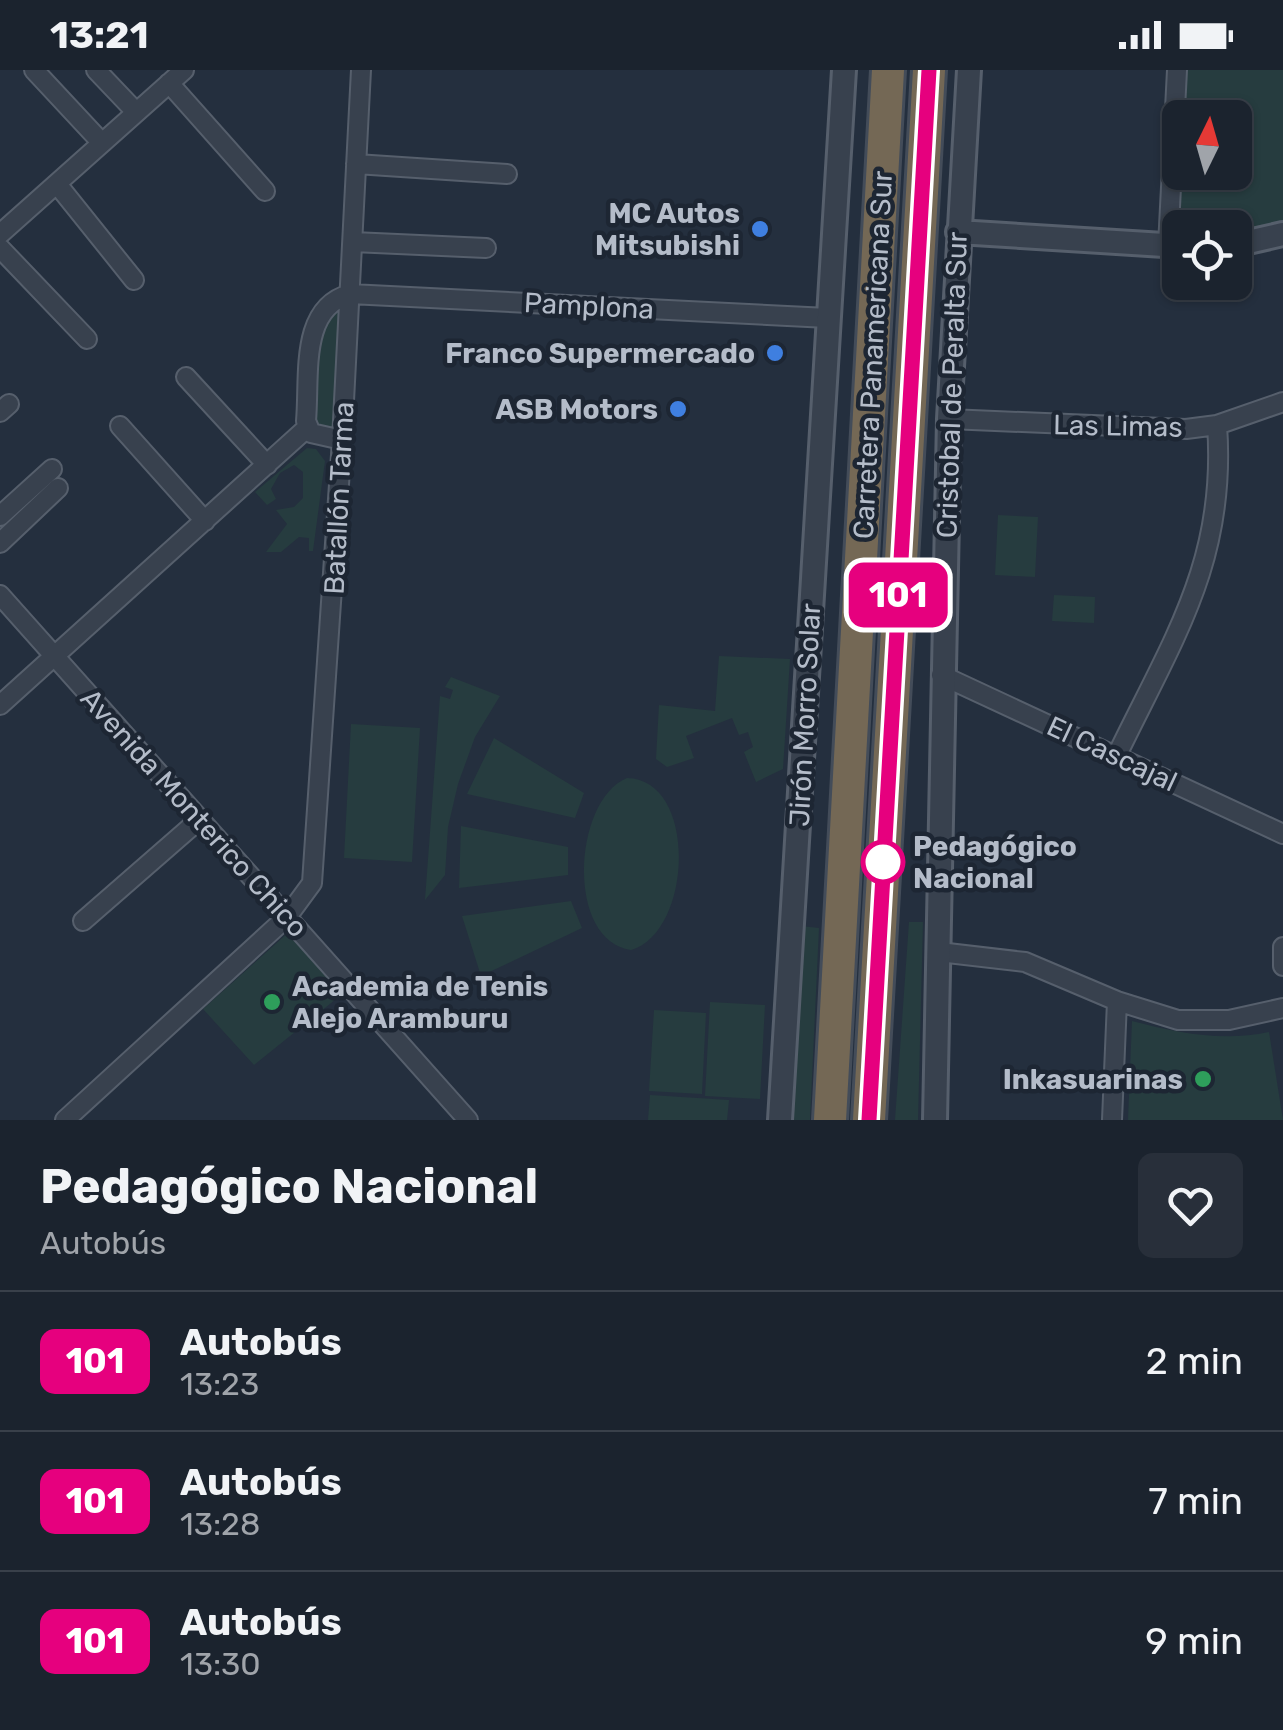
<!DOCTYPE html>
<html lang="es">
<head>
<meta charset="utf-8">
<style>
	:root { --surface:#1b232e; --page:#282f3a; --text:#f1f3f6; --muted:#a0a4aa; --line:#39404a }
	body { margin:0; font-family:Rubik,sans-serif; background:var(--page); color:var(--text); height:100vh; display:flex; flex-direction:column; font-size:38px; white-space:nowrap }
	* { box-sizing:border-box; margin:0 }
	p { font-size:32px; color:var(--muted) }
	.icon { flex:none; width:55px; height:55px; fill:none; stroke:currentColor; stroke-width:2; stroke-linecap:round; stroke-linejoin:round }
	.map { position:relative; height:1050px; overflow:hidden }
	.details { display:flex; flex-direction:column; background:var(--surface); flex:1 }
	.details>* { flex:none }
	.badge { padding:0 20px; border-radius:15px; font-size:35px; line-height:65px }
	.needle { width:65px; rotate:5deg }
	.fabs { position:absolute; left:1162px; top:30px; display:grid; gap:20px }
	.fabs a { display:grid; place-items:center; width:90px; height:90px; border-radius:15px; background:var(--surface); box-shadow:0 2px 8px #0004,0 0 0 2px var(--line); font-size:50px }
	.map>.badge { position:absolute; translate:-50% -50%; box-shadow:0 0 0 5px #fff }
	.round { display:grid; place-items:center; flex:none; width:105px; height:105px; border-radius:15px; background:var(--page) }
	.headline { display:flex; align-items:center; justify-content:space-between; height:170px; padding:0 40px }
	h1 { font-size:48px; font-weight:700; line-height:75px }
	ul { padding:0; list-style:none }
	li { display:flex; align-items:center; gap:30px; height:140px; padding:0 40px; border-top:2px solid var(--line) }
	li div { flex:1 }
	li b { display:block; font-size:38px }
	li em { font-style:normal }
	li .badge { min-width:110px; font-weight:700; text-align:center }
	.status { display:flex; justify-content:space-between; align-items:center; height:70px; padding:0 50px; background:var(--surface); direction:ltr }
	.status svg { height:28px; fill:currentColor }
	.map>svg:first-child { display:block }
	.green { fill:#263c3f }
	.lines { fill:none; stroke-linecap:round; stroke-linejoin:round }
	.minor-casing { stroke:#565f6c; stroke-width:22 }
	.tertiary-casing { stroke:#565f6c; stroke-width:28 }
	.motorway-casing { stroke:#434c59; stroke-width:38 }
	.minor { stroke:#38414e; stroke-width:18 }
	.tertiary { stroke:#38414e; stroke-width:22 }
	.motorway { stroke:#746855; stroke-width:32 }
	.line-casing { stroke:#fff; stroke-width:22 }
	.line { stroke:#e6007e; stroke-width:15 }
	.shop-dot { fill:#3f7fe0; stroke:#1d2633; stroke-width:4 }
	.stop-dot { fill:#fff; stroke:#e6007e; stroke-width:5 }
	.leisure-dot { fill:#2e9e5b; stroke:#1d2633; stroke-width:4 }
	.labels { text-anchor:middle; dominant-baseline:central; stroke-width:9; stroke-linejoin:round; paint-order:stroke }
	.poi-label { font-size:28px; font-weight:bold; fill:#b4bcc9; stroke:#1d2633; text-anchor:end }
	.street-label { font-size:28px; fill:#b4bcc9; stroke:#1d2633 }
	.stop-label { font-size:28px; font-weight:bold; fill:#b4bcc9; stroke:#1d2633; text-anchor:start }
</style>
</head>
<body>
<div class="status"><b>13:21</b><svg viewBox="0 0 49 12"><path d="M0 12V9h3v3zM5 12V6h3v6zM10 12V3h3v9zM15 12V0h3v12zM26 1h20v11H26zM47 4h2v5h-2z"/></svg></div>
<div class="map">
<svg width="1283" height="1050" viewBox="0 0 1283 1050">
	<rect width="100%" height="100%" fill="#242f3e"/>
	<!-- green -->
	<path class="green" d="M 1184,0 L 1283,0 L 1283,157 L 1235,166 L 1235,158 L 1180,158 L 1180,167 L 1175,167 L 1180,102 L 1235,102 L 1235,48 L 1182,47 Z
		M 337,242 L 342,248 L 337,355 L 327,359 L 317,355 L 314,347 L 321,260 Z
		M 307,378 L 316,379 L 325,391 L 313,481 L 309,481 L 309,468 L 299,467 L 281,482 L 266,482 L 287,454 L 276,440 L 294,437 L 303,428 L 303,402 L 294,395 L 280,403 L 271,419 L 276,429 L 267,435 L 255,422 Z
		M 998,445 L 1038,447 L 1035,507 L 995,505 Z
		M 1054,525 L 1095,527 L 1094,553 L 1052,551 Z
		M 719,586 L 790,589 L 783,699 L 756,712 L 744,682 L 753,677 L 748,662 L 739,665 L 732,648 L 686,666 L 694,688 L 667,697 L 656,689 L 659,635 L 715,641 Z
		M 451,607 L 500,626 L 475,667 L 458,714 L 448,757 L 445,805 L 425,830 L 440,626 L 450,629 L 453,620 L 445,617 Z
		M 351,654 L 420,658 L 412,792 L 344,788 Z
		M 494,668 L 584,723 L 575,748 L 467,724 Z
		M 627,708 C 699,710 692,863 631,880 C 565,871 573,730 627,708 Z
		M 461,756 L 568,777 L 568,805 L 459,818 Z
		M 571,831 L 582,858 L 481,906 L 462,846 Z
		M 909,852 L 923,852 L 918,1050 L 895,1050 Z
		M 801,856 L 819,858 L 810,1050 L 791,1050 Z
		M 290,861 L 341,925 L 254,995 L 203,939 Z
		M 710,932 L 765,935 L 760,1029 L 705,1026 Z
		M 654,940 L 706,943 L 702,1024 L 649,1021 Z
		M 1132,951 C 1178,963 1222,972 1269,962 L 1283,1050 L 1128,1050 Z
		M 650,1025 L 729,1030 L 727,1050 L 648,1050 Z"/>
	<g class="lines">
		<defs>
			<path id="minor" d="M 34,0 L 102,73
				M 96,0 L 136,42
				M 169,13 L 265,121
				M 356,94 L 507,104
				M 57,114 L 134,210
				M 0,164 L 184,0
				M 353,172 L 486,178
				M 1168,176 L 1177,0
				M 0,178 L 87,269
				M 186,307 L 267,395
				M 0,342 L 9,334
				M 949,349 L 1186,359 L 1217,355 L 1283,332
				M 120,356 L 205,451
				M 342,370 L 311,363 L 306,351 C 310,306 299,238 350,224 L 828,248
				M 0,446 L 52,399
				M 0,473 L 58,418
				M 0,525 L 468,1050
				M 941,605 L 1283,764
				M 0,635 L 308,357
				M 1117,685 C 1173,569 1227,490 1217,355
				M 83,851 L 200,749
				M 1283,877 L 1283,896
				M 939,882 L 1025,892 L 1117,931 L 1178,950 L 1229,950 L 1283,938
				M 65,1050 L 287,847 L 312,813 L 342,370 L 361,0
				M 1112,1050 L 1117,931"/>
			<path id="tertiary" d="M 958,162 L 1180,176
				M 1235,175 L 1283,164
				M 780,1050 L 844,0
				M 935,1050 L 949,349 L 969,0"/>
			<path id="motorway" d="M 830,1050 L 888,0
				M 869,1050 L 929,0"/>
		</defs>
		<!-- minor casing -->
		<use href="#minor" class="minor-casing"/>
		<!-- tertiary casing -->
		<use href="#tertiary" class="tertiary-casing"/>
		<!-- motorway casing -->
		<use href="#motorway" class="motorway-casing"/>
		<!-- minor -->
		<use href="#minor" class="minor"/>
		<!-- tertiary -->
		<use href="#tertiary" class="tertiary"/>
		<!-- motorway -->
		<use href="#motorway" class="motorway"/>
	</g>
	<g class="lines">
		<defs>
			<path id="line" d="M 869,1050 L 929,0"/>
		</defs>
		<!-- line casing -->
		<use href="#line" class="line-casing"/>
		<!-- line -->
		<use href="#line" class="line"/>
	</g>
	<!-- markers -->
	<g class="shop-dot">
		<circle cx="760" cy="159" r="10"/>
		<circle cx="775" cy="283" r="10"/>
		<circle cx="678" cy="339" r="10"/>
	</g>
	<circle class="stop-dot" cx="883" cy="792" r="20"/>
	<g class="leisure-dot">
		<circle cx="272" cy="932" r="10"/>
		<circle cx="1203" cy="1009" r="10"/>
	</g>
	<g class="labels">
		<!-- poi labels -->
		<g class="poi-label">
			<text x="740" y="143">MC Autos<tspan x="740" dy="32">Mitsubishi</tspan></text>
			<text x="755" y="283">Franco Supermercado</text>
			<text x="658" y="339">ASB Motors</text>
			<text x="292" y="916" text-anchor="start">Academia de Tenis<tspan x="292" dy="32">Alejo Aramburu</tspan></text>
			<text x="1183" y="1009">Inkasuarinas</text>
		</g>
		<!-- street labels -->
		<g class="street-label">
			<text transform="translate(589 236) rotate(3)">Pamplona</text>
			<text transform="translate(873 285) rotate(-87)">Carretera Panamericana Sur</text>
			<text transform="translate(952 315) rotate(-88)">Cristobal de Peralta Sur</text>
			<text transform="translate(1118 356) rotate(1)">Las Limas</text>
			<text transform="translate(339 428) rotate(-87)">Batallón Tarma</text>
			<text transform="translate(805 645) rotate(-87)">Jirón Morro Solar</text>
			<text transform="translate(1112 684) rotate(25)">El Cascajal</text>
			<text transform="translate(194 743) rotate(48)">Avenida Monterico Chico</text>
		</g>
		<!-- stop labels -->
		<g class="stop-label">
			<text x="913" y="776">Pedagógico<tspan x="913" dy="32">Nacional</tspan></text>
		</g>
	</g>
</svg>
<div class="fabs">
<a><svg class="needle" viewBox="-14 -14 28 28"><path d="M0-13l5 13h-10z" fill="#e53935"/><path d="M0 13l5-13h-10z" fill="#a0a4aa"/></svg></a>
<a><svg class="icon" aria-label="locate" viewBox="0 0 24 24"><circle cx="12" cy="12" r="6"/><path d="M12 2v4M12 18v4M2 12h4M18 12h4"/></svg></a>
</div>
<b class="badge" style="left:898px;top:525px;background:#e6007e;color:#fff">101</b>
</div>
<section class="details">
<div class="headline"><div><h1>Pedagógico Nacional</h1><p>Autobús</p></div><a class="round"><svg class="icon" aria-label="heart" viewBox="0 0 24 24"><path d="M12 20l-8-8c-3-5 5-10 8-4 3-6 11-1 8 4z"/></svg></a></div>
<ul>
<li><span class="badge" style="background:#e6007e;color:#fff">101</span><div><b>Autobús</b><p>13:23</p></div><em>2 min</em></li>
<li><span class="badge" style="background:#e6007e;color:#fff">101</span><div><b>Autobús</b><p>13:28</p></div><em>7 min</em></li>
<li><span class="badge" style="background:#e6007e;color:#fff">101</span><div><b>Autobús</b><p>13:30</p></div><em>9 min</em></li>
</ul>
</section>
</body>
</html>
